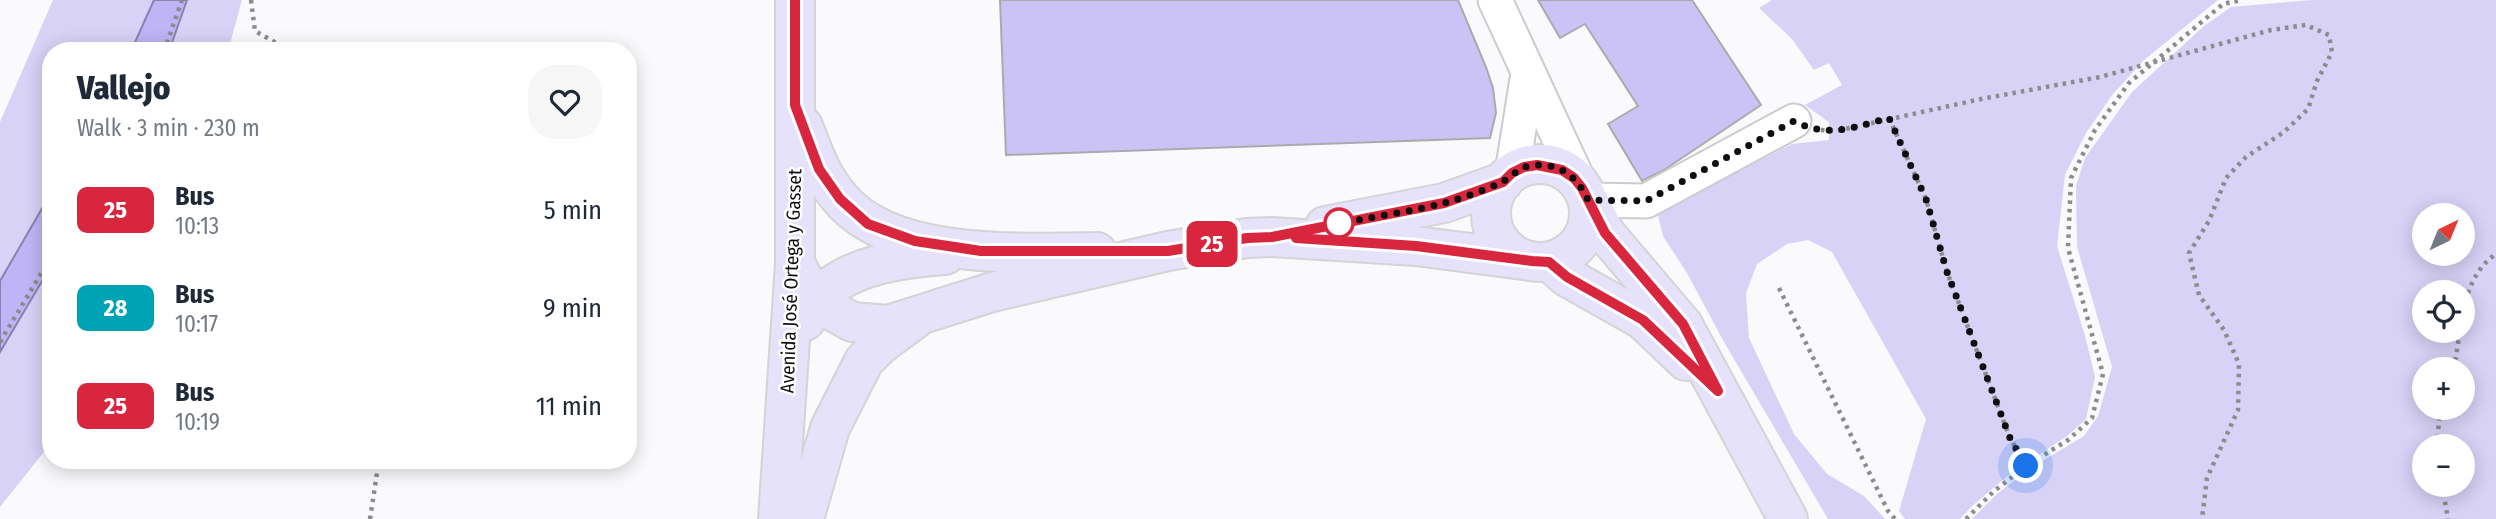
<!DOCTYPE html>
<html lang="en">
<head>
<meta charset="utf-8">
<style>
	:root { --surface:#fff; --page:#f6f6f7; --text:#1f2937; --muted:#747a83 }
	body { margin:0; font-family:"Fira Sans Condensed",sans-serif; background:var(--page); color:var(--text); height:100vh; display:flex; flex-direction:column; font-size:26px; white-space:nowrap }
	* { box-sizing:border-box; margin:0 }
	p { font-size:23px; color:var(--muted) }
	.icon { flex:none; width:38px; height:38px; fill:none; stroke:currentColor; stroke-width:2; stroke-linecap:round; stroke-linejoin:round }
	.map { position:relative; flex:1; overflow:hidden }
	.side { position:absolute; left:42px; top:42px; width:595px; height:427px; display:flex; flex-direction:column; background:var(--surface); border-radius:28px; box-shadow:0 4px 18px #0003 }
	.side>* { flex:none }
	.badge { padding:0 14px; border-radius:10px; font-size:24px; line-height:46px }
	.needle { width:46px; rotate:43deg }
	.tools { position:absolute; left:2412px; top:203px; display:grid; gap:14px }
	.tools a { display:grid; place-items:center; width:63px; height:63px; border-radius:50%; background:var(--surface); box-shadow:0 4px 18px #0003; font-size:35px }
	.you { position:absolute; width:35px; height:35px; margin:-18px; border:5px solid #fff; border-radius:50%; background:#1a73e8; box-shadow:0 0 0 10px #1a73e833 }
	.map>.badge { position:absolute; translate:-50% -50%; box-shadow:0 0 0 4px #fff }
	.round { display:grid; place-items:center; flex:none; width:74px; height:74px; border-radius:28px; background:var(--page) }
	.summary { display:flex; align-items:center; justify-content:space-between; height:119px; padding:0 35px }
	h1 { font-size:33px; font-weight:800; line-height:52px }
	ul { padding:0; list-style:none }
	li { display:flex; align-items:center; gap:21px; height:98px; padding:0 35px }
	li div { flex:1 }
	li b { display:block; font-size:26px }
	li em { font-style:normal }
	li .badge { min-width:77px; font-weight:700; text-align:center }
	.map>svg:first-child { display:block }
	.green { fill:#d7d2f6; fill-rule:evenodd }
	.water { fill:#bfb4f6; stroke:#8a82b1; stroke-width:2 }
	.building { fill:#cbc3f5; stroke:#aaaaad; stroke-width:2 }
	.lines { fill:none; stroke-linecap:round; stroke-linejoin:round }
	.minor-casing { stroke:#ccccce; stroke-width:37 }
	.major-casing { stroke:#d4d4d4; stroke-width:42 }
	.path { stroke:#8c8b8d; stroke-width:4.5; stroke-dasharray:3.5 5; stroke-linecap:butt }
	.minor { stroke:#fff; stroke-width:33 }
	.major { stroke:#e5e2fa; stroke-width:38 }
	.line-casing { stroke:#fff; stroke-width:16 }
	.line { stroke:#d7263d; stroke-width:10 }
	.walk { stroke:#0f0f10; stroke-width:7; stroke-dasharray:0 12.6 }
	.stop-dot { fill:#fff; stroke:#d7263d; stroke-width:3.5 }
	.labels { text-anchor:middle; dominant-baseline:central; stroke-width:5; stroke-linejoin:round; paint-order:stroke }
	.street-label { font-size:19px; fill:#0f0f10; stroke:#fff }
</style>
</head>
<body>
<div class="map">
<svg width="2496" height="519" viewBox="0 0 2496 519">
	<rect width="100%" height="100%" fill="#faf9fc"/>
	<!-- green -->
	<path class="green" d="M 53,0 L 154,0 L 131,51 L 51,51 L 51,193 L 0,281 L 0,122 Z
		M 187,0 L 242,0 L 228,51 L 169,51 Z
		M 1772,0 L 2218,0 L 2144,60 L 2113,94 L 2086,133 L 2065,175 L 2057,246 L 2086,339 L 2095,377 L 2086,419 L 2067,436 L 2011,473 L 1971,507 L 1960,519 L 1905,519 L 1899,511 L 1926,419 L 1832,252 L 1808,240 L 1787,244 L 1757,264 L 1746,293 L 1749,338 L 1794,434 L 1827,474 L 1864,496 L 1885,519 L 1828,519 L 1724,342 L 1687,273 L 1663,236 L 1657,212 L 1792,144 L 1829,140 L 1829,122 L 1805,105 L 1842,85 L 1829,63 L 1814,70 L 1792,39 L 1759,8 Z
		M 2312,0 L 2496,0 L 2496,519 L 1972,519 L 1997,494 L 2029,469 L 2084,436 L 2098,416 L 2112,367 L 2077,247 L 2076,186 L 2085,158 L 2132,92 L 2204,26 L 2231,7 ZM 2462,215 L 2462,254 L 2424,254 L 2424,215 ZM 2424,292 L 2462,292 L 2462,331 L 2424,331 ZM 2462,369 L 2462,408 L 2424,408 L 2424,369 ZM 2462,446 L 2462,485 L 2424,485 L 2424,446 Z
		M 51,266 L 51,443 L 0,507 L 0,352 Z"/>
	<!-- water -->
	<path class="water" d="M 154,0 L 187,0 L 169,51 L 131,51 Z
		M 51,193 L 51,266 L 0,352 L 0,281 Z"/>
	<!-- building -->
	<path class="building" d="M 1000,0 L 1458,0 L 1486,67 L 1493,88 L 1496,113 L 1490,138 L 1006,155 Z
		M 1538,0 L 1692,0 L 1761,105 L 1664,170 L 1642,181 L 1608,124 L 1638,106 L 1585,24 L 1560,38 Z"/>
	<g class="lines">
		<defs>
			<path id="minor" d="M 1495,0 L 1582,188
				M 1512,173 L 1528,73
				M 1588,200 L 1646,201 L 1794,121"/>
			<path id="major" d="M 803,126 C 813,152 821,176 839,197 C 890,261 1023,253 1097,252
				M1491 213a49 49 0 1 1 98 0a49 49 0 1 1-98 0Z
				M 1588,200 L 1605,233 L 1683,325 L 1788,519
				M 1325,226 L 1444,203 L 1503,182
				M 1550,262 L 1567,277 L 1643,320 L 1686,361
				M 795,263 L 815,301 L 852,322 L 888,325 L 992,292 L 1168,251 L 1247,238 L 1272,237 L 1416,246 L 1532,261
				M 805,321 C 808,315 811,307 815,302 C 843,265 903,258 945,255
				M 778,519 L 795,263 L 795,0
				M 804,519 L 830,428 L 864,361 L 881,344 L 915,319"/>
		</defs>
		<!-- minor casing -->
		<use href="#minor" class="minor-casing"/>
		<!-- major casing -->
		<use href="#major" class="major-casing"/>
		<!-- path -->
		<path class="path" d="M 251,0 L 255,31 L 278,44 L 328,51
			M 164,51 L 182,0
			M 1889,118 L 1926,199 L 1947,272 L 2010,438 L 2026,466
			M 1821,130 L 1836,131 L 1981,99 L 2100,77 L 2271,30 L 2306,25 L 2329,35 L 2332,52 L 2317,81 L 2308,109 L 2284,132 L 2246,157 L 2226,178 L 2209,221 L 2189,253 L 2199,295 L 2224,330 L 2239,364 L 2238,410 L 2207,478 L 2202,519
			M 1779,288 L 1888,511 L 1895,519
			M 2462,318 C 2466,293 2475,268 2496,254
			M 0,342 L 51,257
			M 2454,369 L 2460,331
			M 2437,446 L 2440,408
			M 2442,485 L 2448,519
			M 370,519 L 379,460
			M 1966,519 L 1993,492 L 2026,466 L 2068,440 L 2092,418 L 2103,374 L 2068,248 L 2071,178 L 2095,130 L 2129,83 L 2223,4 L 2241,0"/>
		<!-- minor -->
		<use href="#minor" class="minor"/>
		<!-- major -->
		<use href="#major" class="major"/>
	</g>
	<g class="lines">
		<defs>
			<path id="line" d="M 795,0 L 795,105 L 819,169 L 840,199 L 868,224 L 915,241 L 981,251 L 1168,251 L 1247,238 L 1272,237 L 1444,203 L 1503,182 L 1512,173 L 1524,167 L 1537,165 L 1562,170 L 1574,178 L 1582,188 L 1605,233 L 1683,324 L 1718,391 L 1643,320 L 1567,277 L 1549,262 L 1532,261 L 1416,246 L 1296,238"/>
		</defs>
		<!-- line casing -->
		<use href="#line" class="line-casing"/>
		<!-- line -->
		<use href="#line" class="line"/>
		<!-- walk -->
		<path class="walk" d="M 1339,223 L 1337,224 C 1372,217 1409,212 1444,203 C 1462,198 1483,191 1500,183 C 1515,176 1518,165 1538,165 C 1563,164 1579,180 1588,200 L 1646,201 L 1794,121 C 1829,139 1853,127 1889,118 L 1926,199 L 1947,272 L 2010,438 L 2026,466"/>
	</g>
	<!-- markers -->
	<circle class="stop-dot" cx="1339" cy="223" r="14"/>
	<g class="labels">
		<!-- street labels -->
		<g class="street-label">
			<text transform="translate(791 281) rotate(-88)">Avenida José Ortega y Gasset</text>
		</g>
	</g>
</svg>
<div class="tools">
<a><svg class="needle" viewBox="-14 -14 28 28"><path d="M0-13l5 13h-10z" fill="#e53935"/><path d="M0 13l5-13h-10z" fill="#747a83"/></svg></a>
<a><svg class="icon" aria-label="locate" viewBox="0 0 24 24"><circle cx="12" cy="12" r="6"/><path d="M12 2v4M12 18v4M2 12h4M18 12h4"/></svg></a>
<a>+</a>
<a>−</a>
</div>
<div class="you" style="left:2026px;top:466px"></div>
<b class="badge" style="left:1212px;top:244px;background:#d7263d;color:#fff">25</b>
<section class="side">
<div class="summary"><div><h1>Vallejo</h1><p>Walk · 3 min · 230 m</p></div><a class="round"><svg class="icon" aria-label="heart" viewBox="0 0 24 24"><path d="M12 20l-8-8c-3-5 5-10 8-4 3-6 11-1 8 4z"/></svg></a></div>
<ul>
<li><span class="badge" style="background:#d7263d;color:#fff">25</span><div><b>Bus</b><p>10:13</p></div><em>5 min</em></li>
<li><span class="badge" style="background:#00a3b4;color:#fff">28</span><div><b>Bus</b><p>10:17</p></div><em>9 min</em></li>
<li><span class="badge" style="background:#d7263d;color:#fff">25</span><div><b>Bus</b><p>10:19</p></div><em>11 min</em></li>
</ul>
</section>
</div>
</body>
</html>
